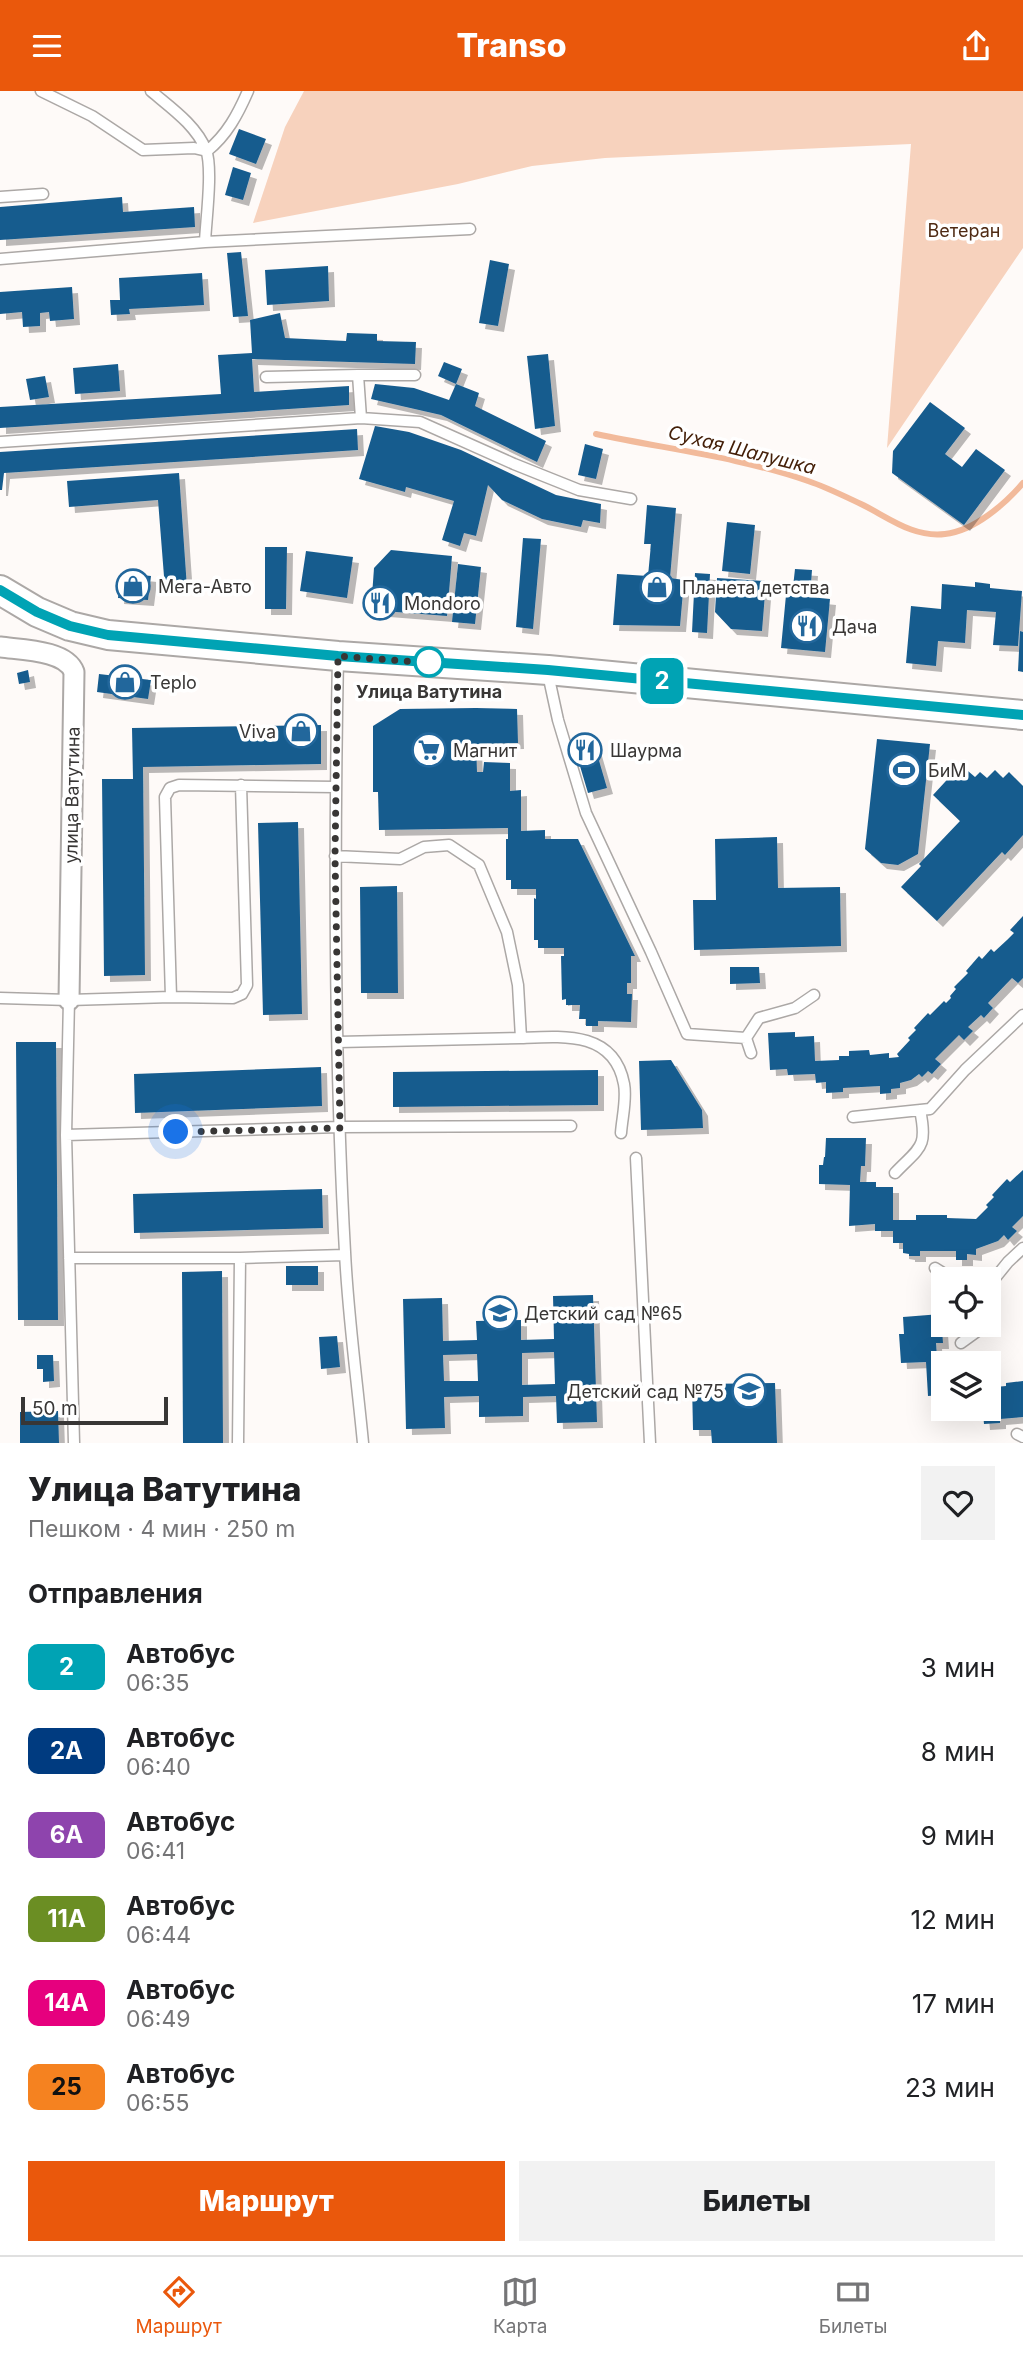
<!DOCTYPE html>
<html lang="ru">
<head>
<meta charset="utf-8">
<style>
	:root { --surface:#fff; --page:#f2f2f2; --text:#202124; --muted:#757577; --line:#e0e0e0; --accent:#ea580c }
	body { margin:0; font-family:Inter,sans-serif; background:var(--page); color:var(--text); height:100vh; display:flex; flex-direction:column; font-size:26px; white-space:nowrap }
	* { box-sizing:border-box; margin:0 }
	p { font-size:23px; color:var(--muted) }
	.icon { flex:none; width:38px; height:38px; fill:none; stroke:currentColor; stroke-width:2; stroke-linecap:round; stroke-linejoin:round }
	.map { position:relative; height:1352px; overflow:hidden }
	.sheet { display:flex; flex-direction:column; background:var(--surface); flex:1 }
	.sheet>* { flex:none }
	.badge { padding:0 14px; border-radius:10px; font-size:24px; line-height:46px }
	.controls { position:absolute; left:931px; top:1176px; display:grid; gap:14px }
	.controls a { display:grid; place-items:center; width:70px; height:70px; border-radius:0px; background:var(--surface); box-shadow:0 7px 28px #0002; font-size:35px }
	.scale { position:absolute; left:21px; bottom:18px; width:147px; box-sizing:border-box; padding-left:7px; border:4px solid #383635; border-top:0; font-size:19px; line-height:24px; white-space:nowrap; color:#383635; -webkit-text-stroke:5px #fff; paint-order:stroke }
	.you { position:absolute; width:35px; height:35px; margin:-18px; border:5px solid #fff; border-radius:50%; background:#1a73e8; box-shadow:0 0 0 10px #1a73e833 }
	.map>.badge { position:absolute; translate:-50% -50%; box-shadow:0 0 0 4px #fff }
	h2 { padding:0 28px; font-size:26px; line-height:63px }
	.round { display:grid; place-items:center; flex:none; width:74px; height:74px; border-radius:0px; background:var(--page) }
	.overview { display:flex; align-items:center; justify-content:space-between; height:119px; padding:0 28px }
	h1 { font-size:33px; font-weight:800; line-height:52px }
	.button { display:flex; gap:14px; margin-top:auto; padding:14px 28px }
	.button a { flex:1; height:80px; border-radius:0px; background:var(--accent); color:#fff; font-size:28px; font-weight:800; line-height:80px; text-align:center }
	.button a+a { background:var(--page); color:var(--text) }
	ul { padding:0; list-style:none }
	li { display:flex; align-items:center; gap:21px; height:84px; padding:0 28px }
	li div { flex:1 }
	li b { display:block; font-size:26px }
	li em { font-style:normal }
	li .badge { min-width:77px; font-weight:700; text-align:center }
	header { display:flex; justify-content:space-between; align-items:center; height:91px; padding:0 28px; background:var(--accent); color:#fff; font-size:32px; font-weight:800 }
	.tabs { display:flex; justify-content:space-around; align-items:center; height:98px; border-top:2px solid var(--line); background:var(--surface); font-size:19px; color:var(--muted) }
	.tabs a { display:grid; justify-items:center; gap:4px }
	.tabs .current { color:var(--accent) }
	.map>svg:first-child { display:block }
	.green { fill:#f7d2bd }
	.lines { fill:none; stroke-linecap:round; stroke-linejoin:round }
	.stream { stroke:#f2ba9b; stroke-width:6 }
	.building { fill:#185c8e; fill-rule:evenodd; filter:url(#shadow) }
	.service-casing { stroke:#aca8a6; stroke-width:13 }
	.minor-casing { stroke:#aca8a6; stroke-width:23 }
	.secondary-casing { stroke:#aca8a6; stroke-width:32 }
	.service { stroke:#fff; stroke-width:10 }
	.minor { stroke:#fff; stroke-width:19 }
	.secondary { stroke:#fff; stroke-width:28 }
	.line-casing { stroke:#fff; stroke-width:16 }
	.line { stroke:#00a3b4; stroke-width:10 }
	.walk { stroke:#383635; stroke-width:7; stroke-dasharray:0 12.6 }
	.stop-dot { fill:#fff; stroke:#00a3b4; stroke-width:3.5 }
	.labels { text-anchor:middle; dominant-baseline:central; stroke-width:7; stroke-linejoin:round; paint-order:stroke }
	.park-label { font-size:18px; fill:#4f2b14; stroke:#fff }
	.poi-label { font-size:18px; fill:#383635; stroke:#fff; text-anchor:start }
	.stop-label { font-size:18px; font-weight:bold; fill:#383635; stroke:#fff }
	.street-label { font-size:18px; fill:#383635; stroke:#fff }
	.water-label { font-size:19px; font-style:italic; fill:#442009; stroke:#fff }
</style>
</head>
<body>
<header><svg class="icon" aria-label="menu" viewBox="0 0 24 24"><path d="M4 6h16M4 12h16M4 18h16"/></svg>Transo<svg class="icon" aria-label="share" viewBox="0 0 24 24"><path d="M12 15V3M7 8l5-5 5 5M5 13v7h14v-7"/></svg></header>
<div class="map">
<svg width="1023" height="1352" viewBox="0 0 1023 1352">
	<defs>
		<filter id="shadow"><feDropShadow dx="6" dy="6" stdDeviation="0" flood-color="#0004"/></filter>
	</defs>
	<rect width="100%" height="100%" fill="#fefaf8"/>
	<!-- green -->
	<path class="green" d="M 304,0 L 1023,0 L 1023,157 L 887,357 L 911,53 L 605,67 L 532,75 L 458,93 L 253,132 L 285,36 Z"/>
	<g class="lines">
		<!-- stream -->
		<path class="stream" d="M 596,343 C 666,358 739,366 808,390 C 826,396 844,405 861,413 C 888,426 913,447 945,443 C 974,440 1005,413 1023,392"/>
	</g>
	<!-- building -->
	<path class="building" d="M 239,38 L 266,48 L 256,73 L 229,63 Z
		M 233,76 L 251,82 L 243,109 L 225,104 Z
		M 122,106 L 123,121 L 194,116 L 195,136 L 0,149 L 0,116 Z
		M 241,161 L 248,225 L 233,226 L 227,162 Z
		M 490,169 L 509,173 L 498,235 L 479,232 Z
		M 328,175 L 329,210 L 267,214 L 265,179 Z
		M 202,182 L 204,214 L 129,218 L 130,223 L 111,224 L 110,209 L 120,209 L 119,187 Z
		M 72,196 L 74,228 L 50,230 L 49,221 L 40,222 L 40,235 L 23,236 L 22,221 L 0,223 L 0,201 Z
		M 280,222 L 285,247 L 346,250 L 347,242 L 377,243 L 377,250 L 416,251 L 415,273 L 252,268 L 254,301 L 349,295 L 349,314 L 0,337 L 0,316 L 221,303 L 218,264 L 252,262 L 250,229 Z
		M 548,263 L 555,335 L 535,338 L 527,265 Z
		M 444,271 L 462,278 L 456,293 L 438,285 Z
		M 118,273 L 120,300 L 75,303 L 73,277 Z
		M 45,285 L 49,306 L 30,309 L 26,288 Z
		M 375,293 L 414,297 L 449,309 L 456,293 L 479,302 L 475,315 L 546,350 L 537,371 L 441,324 L 371,308 Z
		M 930,311 L 965,337 L 945,363 L 962,376 L 976,358 L 1005,379 L 964,434 L 892,382 L 893,360 Z
		M 375,335 L 409,341 L 461,359 L 556,404 L 601,413 L 600,432 L 583,429 L 581,436 L 542,428 L 502,409 L 488,394 L 476,445 L 464,442 L 460,455 L 442,449 L 454,410 L 406,396 L 405,401 L 359,388 Z
		M 357,338 L 358,359 L 4,382 L 2,399 L 0,399 L 0,361 Z
		M 585,353 L 603,358 L 596,388 L 578,384 Z
		M 179,382 L 187,497 L 165,498 L 158,409 L 69,416 L 67,390 Z
		M 647,414 L 676,417 L 670,487 L 684,489 L 680,535 L 613,534 L 617,483 L 648,485 L 651,453 L 644,453 Z
		M 727,431 L 755,434 L 750,483 L 722,480 Z
		M 523,447 L 541,448 L 533,538 L 516,536 Z
		M 265,456 L 287,456 L 286,518 L 265,518 Z
		M 391,459 L 452,465 L 447,525 L 371,519 L 374,477 Z
		M 306,460 L 353,466 L 347,507 L 300,500 Z
		M 458,473 L 481,476 L 475,533 L 452,531 Z
		M 795,478 L 812,479 L 810,506 L 830,508 L 825,561 L 781,557 L 786,504 L 792,505 Z
		M 121,482 L 151,485 L 148,509 L 118,507 Z
		M 695,482 L 710,483 L 707,542 L 692,541 Z
		M 717,487 L 766,490 L 762,540 L 731,538 L 715,521 Z
		M 975,491 L 990,493 L 990,497 L 1022,500 L 1018,555 L 993,554 L 996,521 L 967,519 L 965,552 L 938,550 L 936,575 L 906,572 L 911,515 L 941,518 L 942,493 L 975,496 Z
		M 1020,540 L 1023,541 L 1023,581 L 1018,580 Z
		M 28,579 L 30,591 L 19,593 L 17,582 Z
		M 99,583 L 151,589 L 148,608 L 97,601 Z
		M 476,617 L 517,618 L 518,652 L 476,653 L 477,681 L 483,681 L 484,671 L 510,672 L 510,700 L 521,699 L 521,740 L 545,739 L 545,748 L 578,748 L 635,865 L 631,865 L 631,892 L 627,892 L 627,903 L 632,903 L 631,931 L 598,930 L 598,935 L 586,935 L 586,928 L 579,928 L 580,914 L 566,914 L 566,908 L 562,909 L 561,865 L 564,865 L 564,857 L 538,857 L 538,849 L 534,849 L 534,807 L 536,808 L 536,798 L 511,798 L 511,789 L 506,789 L 506,748 L 508,748 L 508,737 L 379,739 L 378,701 L 373,701 L 373,635 L 400,618 Z
		M 321,634 L 321,673 L 143,676 L 145,884 L 104,885 L 102,688 L 133,688 L 132,637 Z
		M 877,648 L 930,653 L 918,763 L 898,774 L 881,772 L 865,758 Z
		M 593,649 L 607,697 L 588,702 L 574,655 Z
		M 956,679 L 963,685 L 968,680 L 975,686 L 980,681 L 987,687 L 995,679 L 1003,687 L 1009,681 L 1023,695 L 1023,744 L 1005,764 L 1002,761 L 937,830 L 901,796 L 921,775 L 919,773 L 960,730 L 933,704 Z
		M 298,731 L 302,923 L 263,924 L 258,732 Z
		M 777,746 L 778,797 L 840,796 L 841,855 L 694,859 L 693,809 L 716,809 L 715,748 Z
		M 397,795 L 398,902 L 361,902 L 360,796 Z
		M 1023,825 L 1023,887 L 1018,892 L 1012,887 L 988,912 L 993,917 L 984,927 L 981,924 L 968,936 L 973,940 L 964,949 L 959,944 L 935,968 L 941,973 L 932,983 L 928,980 L 922,986 L 919,983 L 911,989 L 900,992 L 900,997 L 891,998 L 891,1002 L 880,1003 L 880,995 L 843,997 L 843,1001 L 826,1002 L 826,991 L 816,992 L 815,983 L 788,984 L 787,978 L 770,979 L 768,942 L 795,941 L 795,946 L 814,945 L 815,970 L 839,969 L 839,965 L 849,965 L 849,960 L 869,959 L 870,964 L 889,962 L 889,967 L 899,966 L 897,963 L 910,949 L 908,947 L 916,939 L 914,937 L 928,922 L 930,924 L 944,910 L 946,912 L 951,907 L 950,905 L 956,898 L 954,896 L 968,882 L 966,880 L 979,865 L 982,868 L 991,858 L 994,861 L 1007,849 L 1014,842 L 1010,839 Z
		M 730,876 L 759,876 L 760,892 L 730,893 Z
		M 16,951 L 56,951 L 58,1229 L 18,1229 Z
		M 671,969 L 702,1019 L 703,1037 L 641,1039 L 639,970 Z
		M 321,976 L 322,1015 L 135,1022 L 134,983 Z
		M 598,979 L 598,1014 L 393,1016 L 393,981 Z
		M 826,1047 L 866,1047 L 865,1075 L 861,1075 L 860,1091 L 876,1091 L 876,1096 L 893,1096 L 893,1129 L 916,1129 L 916,1124 L 947,1124 L 947,1127 L 976,1128 L 988,1116 L 986,1114 L 994,1106 L 992,1104 L 1007,1088 L 1010,1091 L 1023,1079 L 1023,1125 L 1012,1136 L 1017,1140 L 1008,1149 L 1004,1144 L 998,1150 L 976,1158 L 976,1164 L 967,1163 L 967,1169 L 956,1169 L 956,1160 L 920,1160 L 920,1165 L 909,1165 L 909,1163 L 903,1162 L 903,1152 L 893,1152 L 893,1140 L 875,1140 L 875,1133 L 849,1135 L 850,1094 L 819,1093 L 819,1074 L 823,1074 L 824,1066 L 825,1066 Z
		M 322,1098 L 323,1137 L 134,1142 L 133,1103 Z
		M 286,1175 L 318,1175 L 318,1194 L 286,1194 Z
		M 222,1180 L 223,1352 L 183,1352 L 182,1181 Z
		M 593,1204 L 597,1331 L 557,1332 L 556,1305 L 523,1306 L 523,1325 L 479,1326 L 479,1305 L 444,1306 L 445,1337 L 406,1338 L 403,1208 L 442,1207 L 443,1250 L 477,1249 L 476,1230 L 521,1229 L 521,1249 L 554,1248 L 553,1205 ZM 554,1261 L 555,1293 L 522,1294 L 522,1262 ZM 477,1263 L 478,1290 L 444,1290 L 443,1264 Z
		M 941,1223 L 943,1252 L 936,1252 L 937,1267 L 952,1266 L 952,1272 L 943,1272 L 943,1304 L 928,1305 L 926,1271 L 901,1272 L 899,1243 L 904,1243 L 903,1226 Z
		M 337,1245 L 340,1276 L 321,1278 L 319,1246 Z
		M 37,1264 L 53,1264 L 54,1290 L 43,1291 L 43,1278 L 37,1278 Z
		M 1023,1290 L 1023,1326 L 1000,1328 L 1000,1332 L 984,1333 L 983,1322 L 975,1323 L 975,1318 L 989,1318 L 989,1299 L 995,1298 L 995,1296 L 1006,1295 L 1006,1292 Z
		M 775,1292 L 777,1352 L 712,1352 L 711,1339 L 693,1339 L 692,1293 Z
		M 58,1320 L 59,1352 L 20,1352 L 20,1321 Z"/>
	<g class="lines">
		<defs>
			<path id="service" d="M 41,0 L 92,25 L 143,59 L 194,57 L 207,60 C 227,44 238,23 248,0
				M 151,0 C 171,17 196,34 206,59 C 213,77 206,129 205,151
				M 0,106 L 43,103
				M 0,168 L 205,151 L 470,138
				M 358,284 L 415,284
				M 266,286 L 358,284 L 361,327
				M 0,351 L 361,327 L 420,331 L 514,373 L 579,399 L 631,408
				M 338,566 C 334,764 334,963 345,1161 C 348,1225 357,1289 363,1352
				M 548,583 L 558,629 L 586,722 L 651,861 L 687,943 L 746,947
				M 241,694 L 247,894 L 242,903 L 233,907 L 171,906 L 165,706 L 170,697 L 179,694 L 335,696
				M 335,765 L 400,768 L 424,756 L 449,754 L 479,774 L 507,841 L 518,894 L 521,947 L 338,951
				M 0,907 L 69,909 L 171,906
				M 69,909 L 66,1044 L 74,1352
				M 521,947 C 563,945 614,940 624,993 C 627,1008 622,1027 621,1042
				M 751,962 L 746,947 L 759,927 L 795,917 L 814,904
				M 853,1026 L 930,1018 L 965,979 L 1023,924
				M 66,1044 L 340,1036 L 571,1035
				M 636,1067 L 650,1352
				M 895,1082 C 920,1056 928,1057 920,1019
				M 69,1167 L 240,1167 L 345,1164
				M 935,1177 L 951,1187 L 963,1188
				M 989,1192 L 991,1192 L 1008,1171 L 1023,1157
				M 989,1227 L 993,1218 L 991,1192
				M 961,1252 L 986,1234
				M 1017,1343 L 1023,1346
				M 238,1352 L 240,1167"/>
			<path id="minor" d="M 0,556 C 21,559 66,559 74,581 L 69,909"/>
			<path id="secondary" d="M 0,499 L 37,521 L 70,535 L 108,544 L 338,565 L 548,579 L 1023,624"/>
		</defs>
		<!-- service casing -->
		<use href="#service" class="service-casing"/>
		<!-- minor casing -->
		<use href="#minor" class="minor-casing"/>
		<!-- secondary casing -->
		<use href="#secondary" class="secondary-casing"/>
		<!-- service -->
		<use href="#service" class="service"/>
		<!-- minor -->
		<use href="#minor" class="minor"/>
		<!-- secondary -->
		<use href="#secondary" class="secondary"/>
	</g>
	<g class="lines">
		<defs>
			<path id="line" d="M 0,499 L 37,521 L 70,535 L 108,544 L 338,565 L 548,579 L 1023,624"/>
		</defs>
		<!-- line casing -->
		<use href="#line" class="line-casing"/>
		<!-- line -->
		<use href="#line" class="line"/>
		<!-- walk -->
		<path class="walk" d="M 176,1041 L 340,1037 L 335,765 L 338,565 L 431,572 L 429,571"/>
	</g>
	<!-- icons -->
	<defs>
		<symbol id="shop-ring" viewBox="-11 -11 22 22"><circle r="9.5" fill="#fff" stroke="#22679c" stroke-width="1.5"/><path d="M-5-2.5h2.3a2.7 3.5 0 0 1 5.4 0H5L5.5 6h-11ZM-1.5-2.5h3a1.5 2.3 0 0 0-3 0Z" fill="#22679c"/></symbol>
		<symbol id="restaurant-ring" viewBox="-11 -11 22 22"><circle r="9.5" fill="#fff" stroke="#22679c" stroke-width="1.5"/><path d="M-5-6h1v4h1v-4h1v4h1v-4h1v5L-1.5 .5V6h-2V.5L-5-1ZM5-6V6H3V1.5H1.5Q1.5-4 5-6Z" fill="#22679c"/></symbol>
		<symbol id="supermarket-ring" viewBox="-11 -11 22 22"><circle r="9.5" fill="#fff" stroke="#22679c" stroke-width="1.5"/><path d="M-6-5.5h2.5l.6 2H6L4.5 2H-2.5L-4.4-4H-6ZM-1.5 3.2a1.3 1.3 0 1 0 .1 0ZM3 3.2a1.3 1.3 0 1 0 .1 0Z" fill="#22679c"/></symbol>
		<symbol id="stadium-ring" viewBox="-11 -11 22 22"><circle r="9.5" fill="#fff" stroke="#22679c" stroke-width="1.5"/><path d="M0-5a6.5 5 0 1 0 0 10a6.5 5 0 1 0 0-10ZM-3.5-1.8h7v3.6h-7Z" fill="#22679c"/></symbol>
		<symbol id="school-ring" viewBox="-11 -11 22 22"><circle r="9.5" fill="#fff" stroke="#22679c" stroke-width="1.5"/><path d="M0-5L7-2L0 1L-7-2ZM-4 1L0 2.5L4 1V4Q0 6-4 4Z" fill="#22679c"/></symbol>
	</defs>
	<g fill-rule="evenodd">
		<use href="#shop-ring" x="114" y="476" width="38" height="38"/>
		<use href="#shop-ring" x="638" y="477" width="38" height="38"/>
		<use href="#restaurant-ring" x="361" y="493" width="38" height="38"/>
		<use href="#restaurant-ring" x="788" y="516" width="38" height="38"/>
		<use href="#shop-ring" x="106" y="572" width="38" height="38"/>
		<use href="#shop-ring" x="282" y="621" width="38" height="38"/>
		<use href="#supermarket-ring" x="410" y="640" width="38" height="38"/>
		<use href="#restaurant-ring" x="566" y="640" width="38" height="38"/>
		<use href="#stadium-ring" x="885" y="660" width="38" height="38"/>
		<use href="#school-ring" x="481" y="1203" width="38" height="38"/>
		<use href="#school-ring" x="730" y="1281" width="38" height="38"/>
	</g>
	<!-- markers -->
	<circle class="stop-dot" cx="429" cy="571" r="14"/>
	<g class="labels">
		<!-- park labels -->
		<g class="park-label">
			<text x="964" y="139">Ветеран</text>
		</g>
		<!-- poi labels -->
		<g class="poi-label">
			<text x="158" y="495">Мега-Авто</text>
			<text x="682" y="496">Планета детства</text>
			<text x="404" y="512">Mondoro</text>
			<text x="832" y="535">Дача</text>
			<text x="150" y="591">Teplo</text>
			<text x="276" y="640" text-anchor="end">Viva</text>
			<text x="453" y="659">Магнит</text>
			<text x="610" y="659">Шаурма</text>
			<text x="928" y="679">БиМ</text>
			<text x="524" y="1222">Детский сад №65</text>
			<text x="724" y="1300" text-anchor="end">Детский сад №75</text>
		</g>
		<!-- stop labels -->
		<g class="stop-label">
			<text x="429" y="600">Улица Ватутина</text>
		</g>
		<!-- street labels -->
		<g class="street-label">
			<text transform="translate(72 704) rotate(-89)">улица Ватутина</text>
		</g>
		<!-- water labels -->
		<g class="water-label">
			<text transform="translate(742 359) rotate(14)">Сухая Шалушка</text>
		</g>
	</g>
</svg>
<div class="controls">
<a><svg class="icon" aria-label="locate" viewBox="0 0 24 24"><circle cx="12" cy="12" r="6"/><path d="M12 2v4M12 18v4M2 12h4M18 12h4"/></svg></a>
<a><svg class="icon" aria-label="layers" viewBox="0 0 24 24"><path d="M12 4l9 5-9 5-9-5zM3 14l9 5 9-5"/></svg></a>
</div>
<div class="scale">50 m</div>
<div class="you" style="left:176px;top:1041px"></div>
<b class="badge" style="left:662px;top:590px;background:#00a3b4;color:#fff">2</b>
</div>
<section class="sheet">
<div class="overview"><div><h1>Улица Ватутина</h1><p>Пешком · 4 мин · 250 m</p></div><a class="round"><svg class="icon" aria-label="heart" viewBox="0 0 24 24"><path d="M12 20l-8-8c-3-5 5-10 8-4 3-6 11-1 8 4z"/></svg></a></div>
<h2>Отправления</h2>
<ul>
<li><span class="badge" style="background:#00a3b4;color:#fff">2</span><div><b>Автобус</b><p>06:35</p></div><em>3 мин</em></li>
<li><span class="badge" style="background:#003b80;color:#fff">2А</span><div><b>Автобус</b><p>06:40</p></div><em>8 мин</em></li>
<li><span class="badge" style="background:#8e44ad;color:#fff">6А</span><div><b>Автобус</b><p>06:41</p></div><em>9 мин</em></li>
<li><span class="badge" style="background:#6b8e23;color:#fff">11А</span><div><b>Автобус</b><p>06:44</p></div><em>12 мин</em></li>
<li><span class="badge" style="background:#e6007e;color:#fff">14А</span><div><b>Автобус</b><p>06:49</p></div><em>17 мин</em></li>
<li><span class="badge" style="background:#f58220;color:#111">25</span><div><b>Автобус</b><p>06:55</p></div><em>23 мин</em></li>
</ul>
<div class="button"><a>Маршрут</a><a>Билеты</a></div>
</section>
<nav class="tabs">
<a class="current"><svg class="icon" aria-label="directions" viewBox="0 0 24 24"><path d="M12 3l9 9-9 9-9-9zM9 14v-3h6M13 9l2 2-2 2"/></svg>Маршрут</a>
<a><svg class="icon" aria-label="map" viewBox="0 0 24 24"><path d="M3 6l6-2 6 2 6-2v14l-6 2-6-2-6 2zM9 4v14M15 6v14"/></svg>Карта</a>
<a><svg class="icon" aria-label="tickets" viewBox="0 0 24 24"><path d="M3 7h18v10H3zM15 7v10"/></svg>Билеты</a>
</nav>
</body>
</html>
